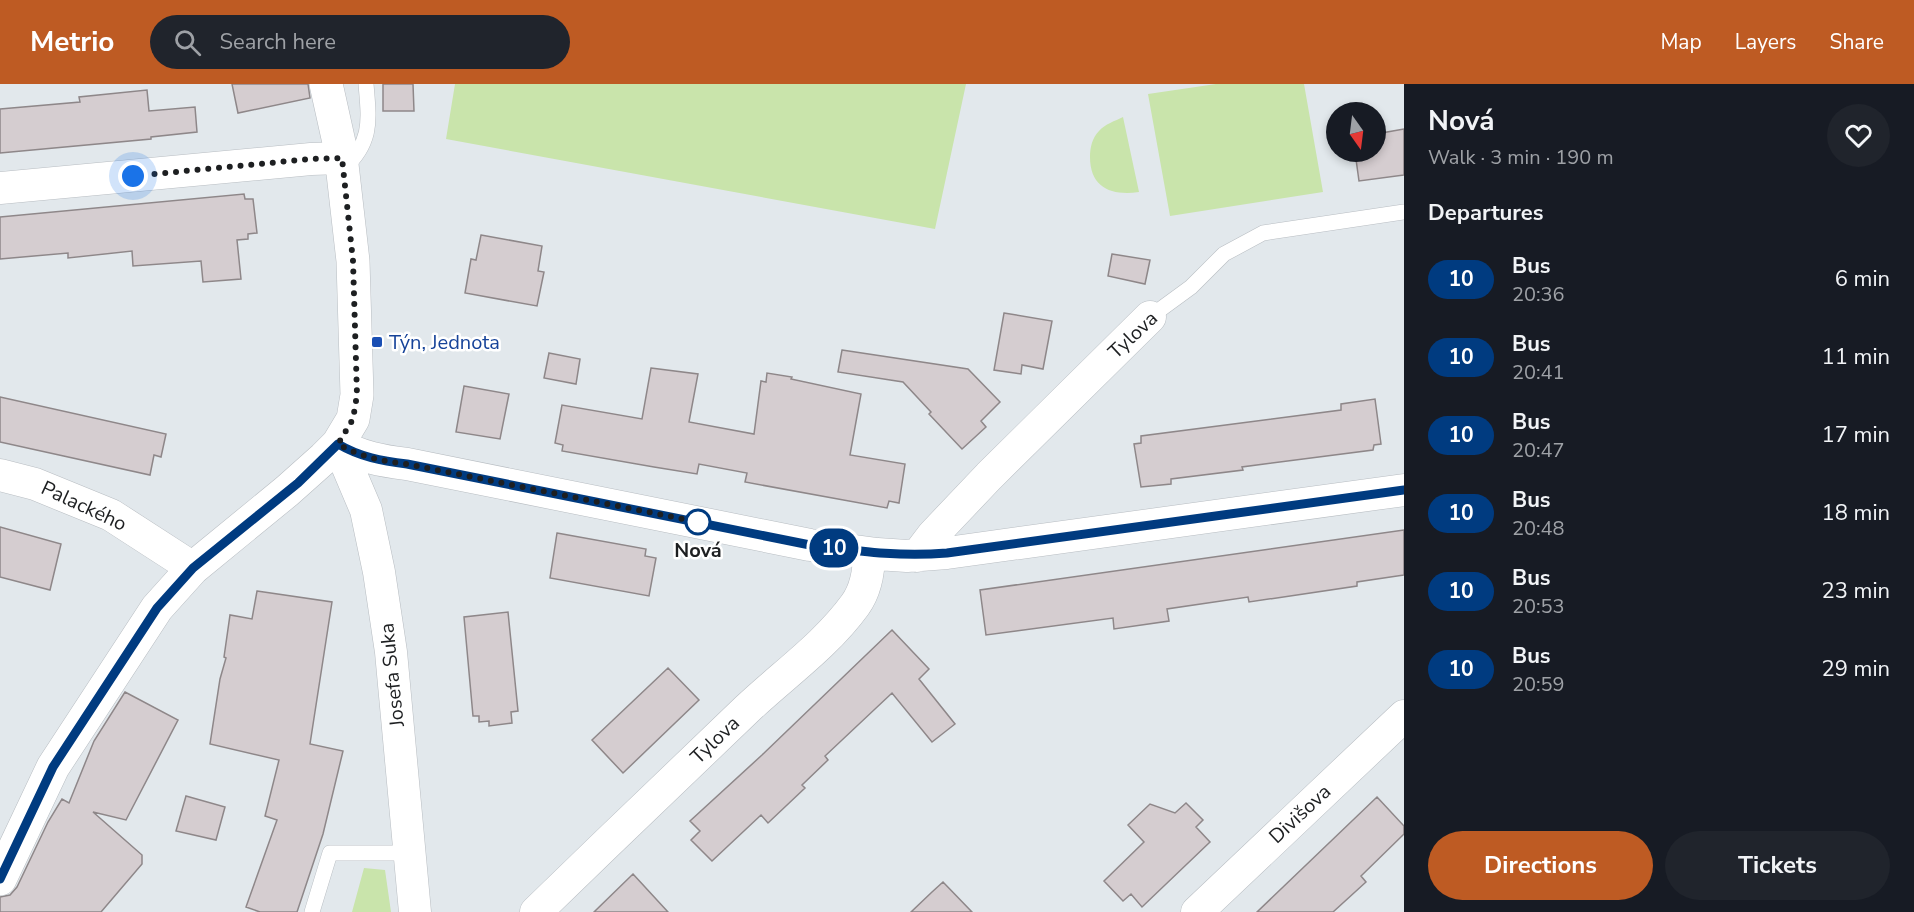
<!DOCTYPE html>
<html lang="en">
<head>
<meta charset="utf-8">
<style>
	:root { --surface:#171b24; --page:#20242c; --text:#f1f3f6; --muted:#9ea1a6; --accent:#be5b23 }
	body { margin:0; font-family:"Nunito Sans",sans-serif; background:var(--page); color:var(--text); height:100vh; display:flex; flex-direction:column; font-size:22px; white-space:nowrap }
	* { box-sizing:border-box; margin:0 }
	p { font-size:20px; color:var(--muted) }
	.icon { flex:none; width:33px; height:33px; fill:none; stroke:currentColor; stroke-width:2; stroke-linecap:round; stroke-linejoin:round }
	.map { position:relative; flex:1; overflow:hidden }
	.sheet { display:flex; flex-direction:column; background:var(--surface); width:510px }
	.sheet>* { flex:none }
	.badge { padding:0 12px; border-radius:20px; font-size:21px; line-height:39px }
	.needle { width:39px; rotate:166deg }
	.buttons { position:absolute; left:1326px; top:18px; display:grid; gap:12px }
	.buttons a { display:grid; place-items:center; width:60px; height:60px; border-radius:50%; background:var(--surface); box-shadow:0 3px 9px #0003; font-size:30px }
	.you { position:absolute; width:30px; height:30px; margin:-15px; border:4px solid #fff; border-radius:50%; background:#1a73e8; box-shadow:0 0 0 9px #1a73e833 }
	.map>.badge { position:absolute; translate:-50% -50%; box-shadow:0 0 0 3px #fff }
	h2 { padding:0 24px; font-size:22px; line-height:54px }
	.round { display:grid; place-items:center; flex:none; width:63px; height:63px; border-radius:32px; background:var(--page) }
	.overview { display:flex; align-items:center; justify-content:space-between; height:102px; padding:0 24px }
	h1 { font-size:28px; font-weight:700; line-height:45px }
	.action { display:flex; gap:12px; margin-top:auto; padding:12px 24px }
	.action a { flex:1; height:69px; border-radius:36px; background:var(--accent); color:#fff; font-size:24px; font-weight:700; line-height:69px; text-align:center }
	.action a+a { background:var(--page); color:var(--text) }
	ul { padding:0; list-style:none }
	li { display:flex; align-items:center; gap:18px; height:78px; padding:0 24px }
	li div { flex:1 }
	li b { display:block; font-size:22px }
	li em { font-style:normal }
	li .badge { min-width:66px; font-weight:700; text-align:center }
	header { display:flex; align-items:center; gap:36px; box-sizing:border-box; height:84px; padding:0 30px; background:var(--accent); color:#fff }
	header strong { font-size:28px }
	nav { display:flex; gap:33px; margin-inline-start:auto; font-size:21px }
	.search { width:420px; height:54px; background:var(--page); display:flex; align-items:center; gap:15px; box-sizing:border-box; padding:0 21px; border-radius:33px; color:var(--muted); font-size:22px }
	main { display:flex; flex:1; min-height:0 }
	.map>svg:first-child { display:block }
	.green { fill:#c9e4ab }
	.building { fill:#d5cdd0; stroke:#8e8789; stroke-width:1.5 }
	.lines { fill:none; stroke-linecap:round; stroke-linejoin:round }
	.service-casing { stroke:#b8bdc2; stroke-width:16 }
	.minor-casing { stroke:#b8bdc2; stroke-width:33 }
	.tertiary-casing { stroke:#b8bdc2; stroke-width:34 }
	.service { stroke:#fff; stroke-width:15 }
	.minor { stroke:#fff; stroke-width:32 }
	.tertiary { stroke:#fff; stroke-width:33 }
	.line-casing { stroke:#fff; stroke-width:14 }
	.line { stroke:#003b80; stroke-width:9 }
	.walk { stroke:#1d1f21; stroke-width:6; stroke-dasharray:0 10.8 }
	.transit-dot { fill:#1a4fb4; stroke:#fff; stroke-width:2 }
	.stop-dot { fill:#fff; stroke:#003b80; stroke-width:3 }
	.labels { text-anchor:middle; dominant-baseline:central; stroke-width:5; stroke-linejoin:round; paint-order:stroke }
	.street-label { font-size:20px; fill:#1d1f21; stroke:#fff }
	.transit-label { font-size:20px; fill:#164399; stroke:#fff; text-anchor:start }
	.stop-label { font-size:20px; font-weight:bold; fill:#1d1f21; stroke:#fff }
</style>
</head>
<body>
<header>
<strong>Metrio</strong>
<div class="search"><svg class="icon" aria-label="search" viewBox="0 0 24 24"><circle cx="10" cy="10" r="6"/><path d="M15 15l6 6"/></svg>Search here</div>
<nav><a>Map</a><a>Layers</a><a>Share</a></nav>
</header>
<main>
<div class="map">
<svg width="1404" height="828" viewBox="0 0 1404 828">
	<rect width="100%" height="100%" fill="#e2e8ec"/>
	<!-- green -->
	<path class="green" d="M 455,0 L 966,0 L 935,145 L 446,55 Z
		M 1216,0 L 1304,0 L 1323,108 L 1170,132 L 1148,10 Z
		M 1123,33 L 1139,108 C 1112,112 1090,104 1090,73 C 1090,64 1092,54 1099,47 C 1105,40 1115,37 1123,33 Z
		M 364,784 L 385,786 L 391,828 L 352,828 Z"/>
	<!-- building -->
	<path class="building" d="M 232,0 L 308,0 L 310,14 L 238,29 Z
		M 383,0 L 413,0 L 414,27 L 383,27 Z
		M 147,6 L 149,27 L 195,23 L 197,48 L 151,53 L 151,55 L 0,69 L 0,25 L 80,18 L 79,13 Z
		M 1404,45 L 1404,91 L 1359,97 L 1355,68 L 1376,68 L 1376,50 Z
		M 244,110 L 245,115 L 253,115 L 257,149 L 248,150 L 248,155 L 237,156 L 241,195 L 203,198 L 201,177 L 133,182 L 132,167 L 68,174 L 68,169 L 0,175 L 0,133 Z
		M 481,151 L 542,162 L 538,187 L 544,188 L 537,222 L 465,209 L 471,175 L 476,176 Z
		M 1112,170 L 1150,176 L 1145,200 L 1108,192 Z
		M 1004,229 L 1052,237 L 1043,285 L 1022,281 L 1021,290 L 994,286 Z
		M 842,266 L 968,285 L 1000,318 L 981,337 L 986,343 L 962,365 L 929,330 L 931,328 L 903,298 L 838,288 Z
		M 549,269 L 580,275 L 576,300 L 544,294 Z
		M 651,284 L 698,290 L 689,338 L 754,350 L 761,297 L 766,298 L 767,289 L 792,293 L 791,295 L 861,310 L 850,371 L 905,380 L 899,419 L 889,417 L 887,424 L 745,398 L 747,389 L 699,380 L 697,390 L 654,383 L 562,367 L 563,361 L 555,359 L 562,321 L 642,335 Z
		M 464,302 L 509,310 L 500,355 L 456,348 Z
		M 0,313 L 166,350 L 161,373 L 154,371 L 150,391 L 0,358 Z
		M 1375,315 L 1381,360 L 1374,361 L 1373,366 L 1242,383 L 1243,386 L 1171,395 L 1171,400 L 1141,403 L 1134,360 L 1141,359 L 1141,352 L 1341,326 L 1341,320 Z
		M 0,443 L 61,460 L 50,506 L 0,493 Z
		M 1404,446 L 1404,491 L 1357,498 L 1357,502 L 1249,518 L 1248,513 L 1167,525 L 1169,537 L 1114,545 L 1113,534 L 986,551 L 980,506 Z
		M 557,449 L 646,465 L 645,472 L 656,474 L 649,512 L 550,494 Z
		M 257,507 L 332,518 L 310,660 L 343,667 L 323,750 L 297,828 L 260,828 L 246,823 L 277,736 L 265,732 L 279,676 L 210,660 L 220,595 L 226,574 L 224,573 L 230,531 L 252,535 Z
		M 508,528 L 518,627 L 511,628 L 512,639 L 489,642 L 489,637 L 479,638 L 479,632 L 473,632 L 464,533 Z
		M 892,546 L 929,585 L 919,595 L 955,640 L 932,658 L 892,609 L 825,672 L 828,676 L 802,701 L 805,704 L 768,739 L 761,731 L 712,777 L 691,756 L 700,747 L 690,737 L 762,671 Z
		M 668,584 L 699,616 L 623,689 L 592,656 Z
		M 125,608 L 178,636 L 126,736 L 93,728 L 142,771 L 142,780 L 101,828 L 0,828 L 0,813 L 10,811 L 17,803 L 48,738 L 62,715 L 69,719 L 94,657 Z
		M 186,712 L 225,723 L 216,756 L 176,747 Z
		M 1377,713 L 1404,742 L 1404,750 L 1361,792 L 1366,798 L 1333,828 L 1257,828 Z
		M 1186,719 L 1203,736 L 1196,743 L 1210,758 L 1142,823 L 1131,810 L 1123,817 L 1104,797 L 1144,758 L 1128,741 L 1150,720 L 1175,729 Z
		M 633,790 L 668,828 L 594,828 Z
		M 943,798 L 972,828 L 911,828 L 932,808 Z"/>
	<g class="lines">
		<defs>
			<path id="service" d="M 343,85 C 373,58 369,36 366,0
				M 1150,233 L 1191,203 L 1224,170 L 1263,149 L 1404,128
				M 312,828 L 330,769 L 409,769"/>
			<path id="minor" d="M 0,104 L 311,75 L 342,74
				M 338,360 C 360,373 382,377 407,380 L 810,461 L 877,470 L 907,472 L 947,469 L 1404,406
				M 338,360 L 366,426 L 379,488 L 391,568 L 415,828
				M 0,391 L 35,400 L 111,431 L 193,484
				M 917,472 L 933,451 L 989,392 L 1150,233
				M 536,828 C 606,760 676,693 747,625 C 783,591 826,561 855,521 C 866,506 869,487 869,469
				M 1197,828 L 1404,632"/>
			<path id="tertiary" d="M 0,795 L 53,683 L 157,524 L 193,484 L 287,407 L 324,374 L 338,360 L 353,335 L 357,311 L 353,177 L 340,63 L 326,0"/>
		</defs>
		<!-- service casing -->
		<use href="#service" class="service-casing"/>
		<!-- minor casing -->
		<use href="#minor" class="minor-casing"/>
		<!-- tertiary casing -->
		<use href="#tertiary" class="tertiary-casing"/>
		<!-- service -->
		<use href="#service" class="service"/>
		<!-- minor -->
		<use href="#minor" class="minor"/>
		<!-- tertiary -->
		<use href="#tertiary" class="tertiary"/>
	</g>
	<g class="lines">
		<defs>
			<path id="line" d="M 0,795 L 53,683 L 157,524 L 193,484 L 298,399 L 338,360 C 360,373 382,377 407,380 L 810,461 C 859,467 897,473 947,469 L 1404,406"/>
		</defs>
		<!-- line casing -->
		<use href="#line" class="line-casing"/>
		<!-- line -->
		<use href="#line" class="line"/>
		<!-- walk -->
		<path class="walk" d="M 133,92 L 311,75 L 342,74 L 353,177 L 357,311 L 353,335 L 338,360 C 360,373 382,377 407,380 L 698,438"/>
	</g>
	<!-- markers -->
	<rect class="transit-dot" x="371" y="252" width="12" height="12" rx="3"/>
	<circle class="stop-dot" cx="698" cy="438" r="12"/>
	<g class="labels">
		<!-- street labels -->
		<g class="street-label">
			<text transform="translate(1133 251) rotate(-43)">Tylova</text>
			<text transform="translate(84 422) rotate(25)">Palackého</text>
			<text transform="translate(392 591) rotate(-96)">Josefa Suka</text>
			<text transform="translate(715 656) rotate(-44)">Tylova</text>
			<text transform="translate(1300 730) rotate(-43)">Divišova</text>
		</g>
		<!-- transit labels -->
		<g class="transit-label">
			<text x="389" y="258">Týn, Jednota</text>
		</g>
		<!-- stop labels -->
		<g class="stop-label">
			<text x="698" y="466">Nová</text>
		</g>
	</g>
</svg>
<div class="buttons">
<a><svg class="needle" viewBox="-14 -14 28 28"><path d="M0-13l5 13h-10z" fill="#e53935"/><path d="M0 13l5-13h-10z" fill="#9ea1a6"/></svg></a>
</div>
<div class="you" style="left:133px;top:92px"></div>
<b class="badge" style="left:834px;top:464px;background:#003b80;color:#fff">10</b>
</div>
<section class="sheet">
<div class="overview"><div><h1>Nová</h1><p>Walk · 3 min · 190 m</p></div><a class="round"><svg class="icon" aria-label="heart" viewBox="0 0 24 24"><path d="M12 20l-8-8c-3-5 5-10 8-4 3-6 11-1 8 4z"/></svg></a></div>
<h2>Departures</h2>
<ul>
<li><span class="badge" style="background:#003b80;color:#fff">10</span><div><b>Bus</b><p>20:36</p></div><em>6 min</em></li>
<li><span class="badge" style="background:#003b80;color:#fff">10</span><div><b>Bus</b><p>20:41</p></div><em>11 min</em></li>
<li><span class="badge" style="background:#003b80;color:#fff">10</span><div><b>Bus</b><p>20:47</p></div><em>17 min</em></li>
<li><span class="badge" style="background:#003b80;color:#fff">10</span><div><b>Bus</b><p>20:48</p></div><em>18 min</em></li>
<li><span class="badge" style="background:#003b80;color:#fff">10</span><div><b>Bus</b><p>20:53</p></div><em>23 min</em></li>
<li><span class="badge" style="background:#003b80;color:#fff">10</span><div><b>Bus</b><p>20:59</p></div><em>29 min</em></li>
</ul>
<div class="action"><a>Directions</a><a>Tickets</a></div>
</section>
</main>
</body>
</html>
